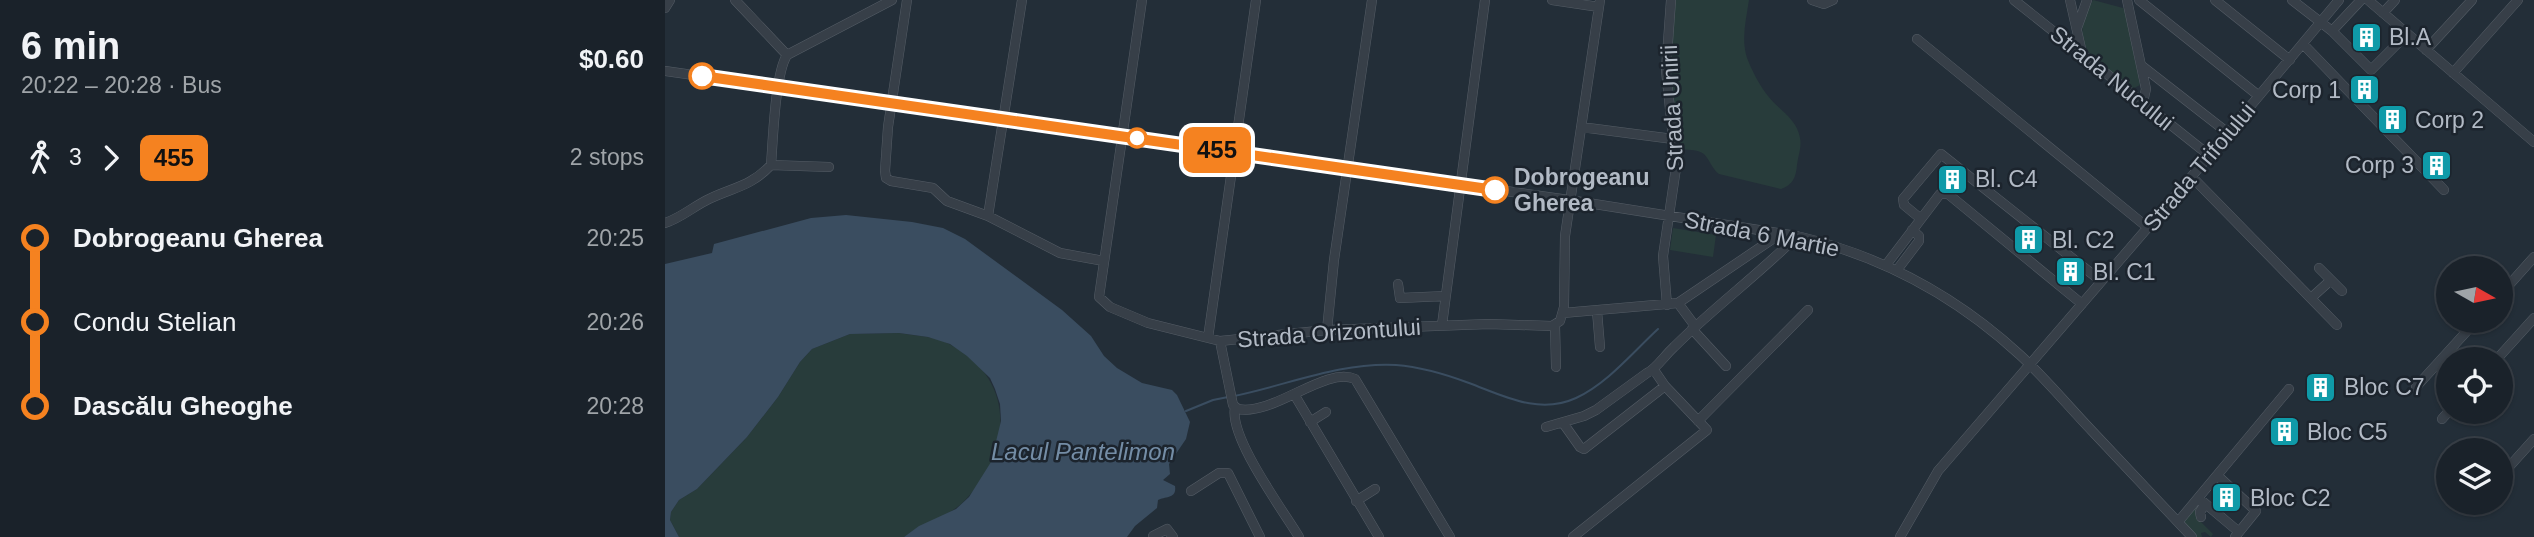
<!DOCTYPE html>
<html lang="en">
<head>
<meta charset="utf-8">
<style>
	:root { --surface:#1a222a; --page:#232a32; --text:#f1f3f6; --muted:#9fa4a8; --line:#383f47 }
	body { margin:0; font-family:Helvetica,sans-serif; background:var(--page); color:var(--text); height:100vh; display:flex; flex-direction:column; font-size:26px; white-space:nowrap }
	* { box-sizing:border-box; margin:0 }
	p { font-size:23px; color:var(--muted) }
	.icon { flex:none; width:38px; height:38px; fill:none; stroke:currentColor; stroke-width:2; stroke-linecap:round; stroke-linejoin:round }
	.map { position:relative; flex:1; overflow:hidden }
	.drawer { display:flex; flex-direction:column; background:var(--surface); width:665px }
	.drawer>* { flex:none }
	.badge { padding:0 14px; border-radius:10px; font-size:24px; line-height:46px }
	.needle { width:46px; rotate:99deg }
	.tools { position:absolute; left:1771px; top:256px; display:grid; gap:14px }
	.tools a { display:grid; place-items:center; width:77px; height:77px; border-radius:50%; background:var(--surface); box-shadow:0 2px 5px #0004,0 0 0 2px var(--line); font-size:35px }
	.map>.badge { position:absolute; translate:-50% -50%; box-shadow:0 0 0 4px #fff }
	.legs { display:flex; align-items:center; gap:10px; height:77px; padding:0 21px; font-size:23px }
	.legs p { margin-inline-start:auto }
	.headline { display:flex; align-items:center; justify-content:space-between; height:119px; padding:0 21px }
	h1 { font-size:38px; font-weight:700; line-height:52px }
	ul { padding:0 21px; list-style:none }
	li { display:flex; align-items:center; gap:24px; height:84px; font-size:26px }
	li i { display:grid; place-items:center; width:10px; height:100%; margin:0 9px; background:currentColor }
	li i::after { content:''; width:18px; height:18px; margin:-9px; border:5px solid; border-radius:50%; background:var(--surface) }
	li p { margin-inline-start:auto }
	li:first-child i { background:linear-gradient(#0000 50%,currentColor 0) }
	li:last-child i { background:linear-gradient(currentColor 50%,#0000 0) }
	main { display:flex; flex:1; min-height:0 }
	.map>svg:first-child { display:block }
	.green { fill:#283c3b }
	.water { fill:#3a4d60 }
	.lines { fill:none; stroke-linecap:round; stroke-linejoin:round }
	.stream { stroke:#3a4d60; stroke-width:2 }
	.minor-casing { stroke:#555d66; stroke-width:10 }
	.minor { stroke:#373f48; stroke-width:9 }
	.line-1-casing { stroke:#fff; stroke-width:16 }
	.line-1 { stroke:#f58220; stroke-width:10 }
	.stop-1-dot { fill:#fff; stroke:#f58220; stroke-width:3.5 }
	.labels { text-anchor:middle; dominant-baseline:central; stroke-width:5; stroke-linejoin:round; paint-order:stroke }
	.poi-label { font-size:23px; fill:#b2bac5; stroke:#1c242d; text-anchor:start }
	.street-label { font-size:23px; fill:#b2bac5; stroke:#1c242d }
	.stop-label { font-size:23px; font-weight:bold; fill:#b2bac5; stroke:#1c242d; text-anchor:start }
	.water-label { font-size:24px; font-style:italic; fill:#748da6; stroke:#1c242d }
</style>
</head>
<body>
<main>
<section class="drawer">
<div class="headline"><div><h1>6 min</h1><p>20:22 – 20:28 · Bus</p></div><b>$0.60</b></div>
<div class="legs"><svg class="icon" aria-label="walk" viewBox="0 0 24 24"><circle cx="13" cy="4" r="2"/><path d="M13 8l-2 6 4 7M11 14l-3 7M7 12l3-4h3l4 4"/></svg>3<svg class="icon" aria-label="forward" viewBox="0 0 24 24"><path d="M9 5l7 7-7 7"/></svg><b class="badge" style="background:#f58220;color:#111">455</b><p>2 stops</p></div>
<ul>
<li><i style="color:#f58220"></i><b>Dobrogeanu Gherea</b><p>20:25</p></li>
<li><i style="color:#f58220"></i><span>Condu Stelian</span><p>20:26</p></li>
<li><i style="color:#f58220"></i><b>Dascălu Gheoghe</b><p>20:28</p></li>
</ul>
</section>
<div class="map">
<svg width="1869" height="537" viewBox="0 0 1869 537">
	<rect width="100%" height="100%" fill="#232e38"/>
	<!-- green -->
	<path class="green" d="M 1010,0 L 1084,0 C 1081,20 1076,39 1082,58 C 1087,71 1095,86 1103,96 C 1114,110 1132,119 1135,138 C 1137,147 1133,156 1132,165 C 1131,177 1128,185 1116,189 L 1054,174 C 1047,169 1045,160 1039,154 C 1033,149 1021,150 1014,149 L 1005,72 Z
		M 1428,0 L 1458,8 L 1460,11 L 1475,85 L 1467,89 C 1432,61 1400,49 1428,0 Z
		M 1008,228 L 1051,235 L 1048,257 L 1005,250 Z
		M 234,333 C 251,336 271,336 286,345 C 350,379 348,449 302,498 C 287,516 260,522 239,537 L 14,537 L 5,520 L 6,512 L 14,500 L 32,489 L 82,437 L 113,397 L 135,362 L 147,349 L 185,334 Z
		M 1533,502 L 1535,504 L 1534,520 L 1548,534 L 1546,537 L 1540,532 L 1536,533 L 1537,537 L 1532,537 L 1517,520 Z"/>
	<!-- water -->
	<path class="water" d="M 181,215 L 247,222 L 278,228 L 300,239 L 397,310 L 426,336 L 439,356 L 452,368 L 477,383 L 507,390 L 512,395 L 525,422 L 521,439 L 504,464 L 505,474 L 498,480 L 510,486 C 512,499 500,496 493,500 L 492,508 L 470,526 L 462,537 L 239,537 L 254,526 L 291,509 L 304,497 L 326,462 L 336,421 L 335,404 L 330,389 L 325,378 L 302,356 L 285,344 L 263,337 L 234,333 L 185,334 L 147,349 L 135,362 L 113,397 L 82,437 L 32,489 L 14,500 L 6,512 L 5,520 L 14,537 L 0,537 L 0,264 L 47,253 L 49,244 L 146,218 Z"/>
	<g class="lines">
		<!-- stream -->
		<path class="stream" d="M 569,396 C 623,385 675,362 731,365 C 757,367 780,374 804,383 C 839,396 874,415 911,398 C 943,383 968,352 993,329
			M 521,411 L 548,400 L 563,397"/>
		<defs>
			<path id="minor" d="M 70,0 L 122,55
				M 242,0 L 223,127 L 220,171 L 221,178 L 226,181 L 268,188 L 282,201 L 323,216 L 395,253 L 439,261
				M 477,0 L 434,297 L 445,307 L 483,323 L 555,341 L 662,330 L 824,324 L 887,326 L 895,321 L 899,307 L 900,236 L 935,0
				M 887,0 L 934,7
				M 1147,0 L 1159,4 L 1168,0
				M 1349,0 L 1545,156
				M 1405,0 L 1417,53
				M 1462,0 L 1481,89 L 1478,102
				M 1474,0 L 1594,96
				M 1550,0 L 1625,60
				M 1627,0 L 1667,31 L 1706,70 L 1742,34
				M 1703,0 L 1869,142
				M 0,8 L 5,0
				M 1718,13 L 1730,0
				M 1412,28 L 1422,0
				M 1667,31 L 1696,0
				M 1252,39 L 1482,227
				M 1638,44 L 1779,190
				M 1761,50 L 1807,0
				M 122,55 L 227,0
				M 1477,66 L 1563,133
				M 0,71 L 904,200 L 1132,236 C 1217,256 1291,296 1355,355 C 1381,379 1404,407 1428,432 C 1461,467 1494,502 1527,537
				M 1788,73 L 1853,0
				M 916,127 L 1008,139
				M 106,165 C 108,140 110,74 122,55
				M 1527,177 L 1672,325
				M 323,216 L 357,0
				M 0,223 C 16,218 29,206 44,199 C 69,187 85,187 106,165 L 164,167
				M 1221,265 L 1256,219
				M 1654,268 L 1677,291
				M 1232,270 L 1254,241 L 1254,236 L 1247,230
				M 733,284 L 735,298 L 781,296
				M 1836,294 L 1869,257
				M 1646,298 L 1666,280
				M 1013,303 L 1030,326
				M 1417,304 L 1283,194 L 1275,194 L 1256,219 L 1239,205 L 1238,199 L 1276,154 L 1436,281
				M 1002,305 L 998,256 L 1011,168 L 1001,70 L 1006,0
				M 932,311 L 935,347
				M 898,313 L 1013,303 L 1115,234
				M 777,325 L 820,0
				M 890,325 L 891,367
				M 1027,329 L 1061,366
				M 662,330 L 669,260 L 707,0
				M 543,338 L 591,0
				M 555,341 L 568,405 L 573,409 C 609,416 660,366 690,379 L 785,537
				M 1832,359 L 1869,318
				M 1751,387 L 1812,320
				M 629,394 L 714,537
				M 570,408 C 564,437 617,509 634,537
				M 1777,419 L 1784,411
				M 1033,421 L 1143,310
				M 645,422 L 661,412
				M 898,423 L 915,447 L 919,449 L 1000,386
				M 881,427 L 919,416 L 931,410 L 982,373 C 991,369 1000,355 1009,347 C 1048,308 1093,275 1132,236
				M 1843,468 L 1869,439
				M 1554,477 L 1591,511 L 1570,537
				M 526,491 L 554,473 L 563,473 L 595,537
				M 1536,500 L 1574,532
				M 691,501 L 710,489
				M 1536,517 L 1535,512 L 1540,504
				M 1513,522 L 1624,389
				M 488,536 L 502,529 L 508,537
				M 908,537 L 1042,430 L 1000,386 L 989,370
				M 1235,537 L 1273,471 L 1522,182 L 1674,0"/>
		</defs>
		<!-- minor casing -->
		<use href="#minor" class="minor-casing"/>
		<!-- minor -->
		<use href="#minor" class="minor"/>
	</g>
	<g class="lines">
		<defs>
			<path id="line-1" d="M 37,76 L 830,190"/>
		</defs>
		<!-- line-1 casing -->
		<use href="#line-1" class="line-1-casing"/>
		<!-- line-1 -->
		<use href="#line-1" class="line-1"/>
	</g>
	<!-- icons -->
	<defs>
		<symbol id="building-square" viewBox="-11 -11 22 22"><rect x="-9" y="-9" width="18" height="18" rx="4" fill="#0f9aa8" stroke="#1c242d"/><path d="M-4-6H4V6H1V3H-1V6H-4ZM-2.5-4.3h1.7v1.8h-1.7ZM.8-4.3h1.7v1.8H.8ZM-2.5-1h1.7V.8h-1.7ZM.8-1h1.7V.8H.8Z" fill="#fff"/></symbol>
	</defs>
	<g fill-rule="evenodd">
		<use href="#building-square" x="1684" y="20" width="35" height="35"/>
		<use href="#building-square" x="1682" y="72" width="35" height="35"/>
		<use href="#building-square" x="1710" y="102" width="35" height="35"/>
		<use href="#building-square" x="1754" y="148" width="35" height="35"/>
		<use href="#building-square" x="1270" y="162" width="35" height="35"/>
		<use href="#building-square" x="1346" y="222" width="35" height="35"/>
		<use href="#building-square" x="1388" y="254" width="35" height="35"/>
		<use href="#building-square" x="1638" y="370" width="35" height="35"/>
		<use href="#building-square" x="1602" y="414" width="35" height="35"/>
		<use href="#building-square" x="1544" y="480" width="35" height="35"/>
	</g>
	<!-- markers -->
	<g class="stop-1-dot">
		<circle cx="37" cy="76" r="12"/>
		<circle cx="472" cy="138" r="9"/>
		<circle cx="830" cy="190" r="12"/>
	</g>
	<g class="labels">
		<!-- poi labels -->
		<g class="poi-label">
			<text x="1724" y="37">Bl.A</text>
			<text x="1676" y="90" text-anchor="end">Corp 1</text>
			<text x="1750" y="120">Corp 2</text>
			<text x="1749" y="165" text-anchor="end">Corp 3</text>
			<text x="1310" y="179">Bl. C4</text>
			<text x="1387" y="240">Bl. C2</text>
			<text x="1428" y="272">Bl. C1</text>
			<text x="1679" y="387">Bloc C7</text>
			<text x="1642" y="432">Bloc C5</text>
			<text x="1585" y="498">Bloc C2</text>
		</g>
		<!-- street labels -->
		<g class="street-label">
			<text transform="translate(1447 78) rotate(39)">Strada Nucului</text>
			<text transform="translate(1007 108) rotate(-93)">Strada Unirii</text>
			<text transform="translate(1534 167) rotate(-50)">Strada Trifoiului</text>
			<text transform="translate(1097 234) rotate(11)">Strada 6 Martie</text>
			<text transform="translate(664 333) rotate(-4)">Strada Orizontului</text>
		</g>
		<!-- stop labels -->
		<g class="stop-label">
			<text x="849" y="177">Dobrogeanu<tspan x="849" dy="26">Gherea</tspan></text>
		</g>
		<!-- water labels -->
		<g class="water-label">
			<text x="418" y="451">Lacul Pantelimon</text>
		</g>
	</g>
</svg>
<div class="tools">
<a><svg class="needle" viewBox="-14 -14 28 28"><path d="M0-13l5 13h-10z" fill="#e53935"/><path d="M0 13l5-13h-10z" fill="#9fa4a8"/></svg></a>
<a><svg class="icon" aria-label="locate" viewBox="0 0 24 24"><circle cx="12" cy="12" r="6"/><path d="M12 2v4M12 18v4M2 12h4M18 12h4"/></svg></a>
<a><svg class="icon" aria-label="layers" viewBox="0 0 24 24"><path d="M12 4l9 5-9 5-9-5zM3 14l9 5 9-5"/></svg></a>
</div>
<b class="badge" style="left:552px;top:150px;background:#f58220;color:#111">455</b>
</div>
</main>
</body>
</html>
